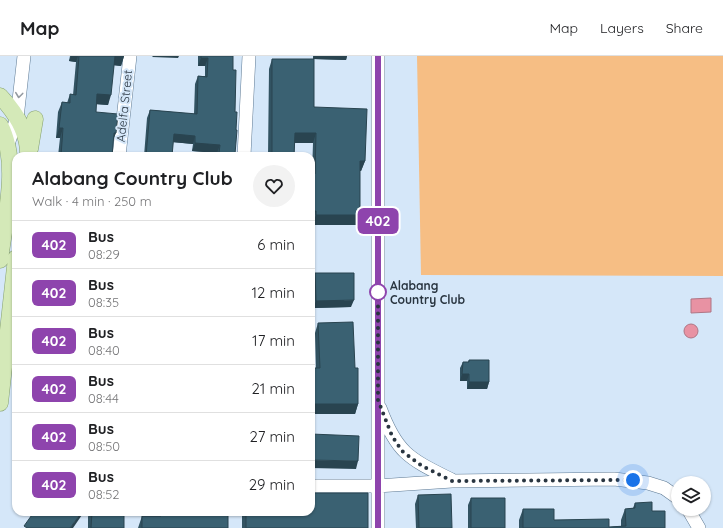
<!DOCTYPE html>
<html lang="en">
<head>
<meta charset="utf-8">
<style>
	:root { --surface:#fff; --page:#f2f2f2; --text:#202124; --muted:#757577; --line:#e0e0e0 }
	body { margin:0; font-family:Quicksand,sans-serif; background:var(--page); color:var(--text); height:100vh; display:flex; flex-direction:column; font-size:15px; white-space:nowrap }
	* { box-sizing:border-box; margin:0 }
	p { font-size:13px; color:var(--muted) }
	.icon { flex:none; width:22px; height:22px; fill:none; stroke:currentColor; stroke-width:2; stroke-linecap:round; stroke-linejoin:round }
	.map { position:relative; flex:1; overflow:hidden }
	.panel { position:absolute; left:12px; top:96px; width:303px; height:364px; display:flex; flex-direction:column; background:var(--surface); border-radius:12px; box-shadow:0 1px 3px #0004 }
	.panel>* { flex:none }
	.badge { padding:0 8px; border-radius:6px; font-size:14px; line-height:26px }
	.tools { position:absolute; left:671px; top:420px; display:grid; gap:8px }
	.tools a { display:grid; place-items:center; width:40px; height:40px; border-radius:50%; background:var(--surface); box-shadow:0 1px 3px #0004; font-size:20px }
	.you { position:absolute; width:20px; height:20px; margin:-10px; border:3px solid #fff; border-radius:50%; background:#1a73e8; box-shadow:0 0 0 6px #1a73e833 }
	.map>.badge { position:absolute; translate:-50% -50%; box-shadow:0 0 0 2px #fff }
	.round { display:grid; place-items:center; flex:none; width:42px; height:42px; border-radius:21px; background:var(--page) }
	.headline { display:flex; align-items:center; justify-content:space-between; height:68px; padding:0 20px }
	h1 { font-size:19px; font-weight:700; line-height:30px }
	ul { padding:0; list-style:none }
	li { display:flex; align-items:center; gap:12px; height:48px; padding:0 20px; border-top:1px solid var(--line) }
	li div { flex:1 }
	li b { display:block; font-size:15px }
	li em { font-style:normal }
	li .badge { min-width:44px; font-weight:700; text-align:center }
	header { display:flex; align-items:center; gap:24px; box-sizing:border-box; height:56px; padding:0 20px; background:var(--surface); border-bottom:1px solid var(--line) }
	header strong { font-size:19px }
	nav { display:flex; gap:22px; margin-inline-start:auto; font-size:14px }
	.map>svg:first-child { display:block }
	.green { fill:#f6be84 }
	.water { fill:#e892a3; stroke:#af7685 }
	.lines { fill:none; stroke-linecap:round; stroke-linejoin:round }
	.minor-casing { stroke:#5e7a94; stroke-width:14 }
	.major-casing { stroke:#86a16f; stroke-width:17 }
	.minor { stroke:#fff; stroke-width:13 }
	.major { stroke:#d4e9b8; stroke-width:16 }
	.wall { fill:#325362 }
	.shaded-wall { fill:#294450 }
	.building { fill:#3a6172; stroke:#294450 }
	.oneway { stroke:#949aa0 }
	.line-casing { stroke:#fff; stroke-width:9 }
	.line { stroke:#8e44ad; stroke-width:6 }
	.walk { stroke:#293540; stroke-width:4; stroke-dasharray:0 7.2 }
	.stop-dot { fill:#fff; stroke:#8e44ad; stroke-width:2 }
	.labels { text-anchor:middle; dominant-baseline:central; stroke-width:4; stroke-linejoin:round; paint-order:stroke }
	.street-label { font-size:12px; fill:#293540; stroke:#d5e7f9 }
	.stop-label { font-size:12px; font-weight:bold; fill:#293540; stroke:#d5e7f9; text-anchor:start }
</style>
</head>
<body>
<header>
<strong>Map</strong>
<nav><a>Map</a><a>Layers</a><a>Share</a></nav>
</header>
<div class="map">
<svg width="723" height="472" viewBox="0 0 723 472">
	<rect width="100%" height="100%" fill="#d5e7f9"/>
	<!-- green -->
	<path class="green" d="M 417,0 L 723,0 L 723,220 L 421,219 Z"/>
	<!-- water -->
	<path class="water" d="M 711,242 L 711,256 L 691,257 L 691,243 Z
		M684 275a7 7 0 1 1 14 0a7 7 0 1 1-14 0Z"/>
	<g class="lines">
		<defs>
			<path id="minor" d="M 378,0 L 378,472
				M 8,88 L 17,62 L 24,0
				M 119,100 L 130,0
				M 244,100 L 249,0
				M 380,352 C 397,398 410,403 452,424
				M 311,430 L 377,430 L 452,425 L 614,423 L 648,427 L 664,432 L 678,442
				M 688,453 L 699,472"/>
			<path id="major" d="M 0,40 C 15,56 29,77 28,100
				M 0,69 C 20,107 5,162 0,204
				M 30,93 L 35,63
				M 0,347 L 16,202"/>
		</defs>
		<!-- minor casing -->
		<use href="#minor" class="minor-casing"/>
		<!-- major casing -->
		<use href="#major" class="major-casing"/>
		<!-- minor -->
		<use href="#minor" class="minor"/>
		<!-- major -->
		<use href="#major" class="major"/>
	</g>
	<!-- wall -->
	<path class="wall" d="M 70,0 L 124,0 L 121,10 L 114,9 L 108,49 L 96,48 L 96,56 L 113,85 L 112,100 L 58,100 L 60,82 L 56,82 L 58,56 L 62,46 L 67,47 L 70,38 L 73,39 L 76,6 L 69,5 Z
		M 198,0 L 233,0 L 233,14 L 235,56 L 235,100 L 216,100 L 217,97 L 192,95 L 193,88 L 173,86 L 172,100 L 144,100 L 147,62 L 150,54 L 194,58 L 195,28 L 198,20 L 205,20 L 205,10 L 198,10 Z
		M 313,0 L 347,0 L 346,4 L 314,3 L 314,51 L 365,105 L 361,115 L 360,115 L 360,159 L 356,169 L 312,169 L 312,118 L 313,87 L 295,87 L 294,100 L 268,100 L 269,13 L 272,3 L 313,3 Z
		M 315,217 L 351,251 L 313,252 L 313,224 Z
		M 318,267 L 355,312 L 358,348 L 355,358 L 311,358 L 316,312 L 315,277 Z
		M 469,304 L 489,326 L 487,333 L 467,333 L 467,325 L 460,325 L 460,312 L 463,306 L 468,306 Z
		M 418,439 L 452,472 L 416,472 L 415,448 Z
		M 471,442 L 505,472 L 468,472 L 468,449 Z
		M 635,447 L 652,455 L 665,472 L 519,472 L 519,464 L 523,453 L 554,464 L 609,471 L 621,470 L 621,464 L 625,453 L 633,452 Z
		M 89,456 L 124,456 L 124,472 L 88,472 L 88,461 Z
		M 157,456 L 228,456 L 228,472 L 138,472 L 142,460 L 157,460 Z
		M 242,456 L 311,456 L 368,472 L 242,472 Z"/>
	<!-- shaded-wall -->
	<path class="shaded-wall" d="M 71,0 L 78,0 L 76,6 L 69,5 Z
		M 114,0 L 124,0 L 121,10 L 111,9 Z
		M 153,0 L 179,0 L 178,2 L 152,1 Z
		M 314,0 L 347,0 L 346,4 L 313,3 Z
		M 201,2 L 208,2 L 205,10 L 198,10 Z
		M 97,38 L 111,39 L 108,49 L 94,48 Z
		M 59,72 L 63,72 L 60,82 L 56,82 Z
		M 114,77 L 116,77 L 112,87 Z
		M 295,77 L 316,77 L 313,87 L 291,87 Z
		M 174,78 L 195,80 L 193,88 L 171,86 Z
		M 195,87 L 220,89 L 217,97 L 192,95 Z
		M 219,97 L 235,98 L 235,100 L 218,100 Z
		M 360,105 L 365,105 L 361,115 L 357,115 Z
		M 311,155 L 316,155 L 312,165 L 311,165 Z
		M 316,159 L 360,159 L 356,169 L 312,169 Z
		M 354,244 L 351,251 L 313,252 L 316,245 Z
		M 462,318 L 469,318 L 467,325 L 460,325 Z
		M 469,326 L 489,326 L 487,333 L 467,333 Z
		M 311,348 L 358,348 L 355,358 L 311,358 Z
		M 311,404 L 358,405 L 356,413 L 311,412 Z
		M 82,456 L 84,456 L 73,472 L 70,472 Z"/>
	<!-- building -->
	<path class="building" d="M 79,0 L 115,0 L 111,39 L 97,38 L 96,56 L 118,58 L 116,77 L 114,77 L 112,100 L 61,100 L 63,72 L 59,72 L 62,46 L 70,47 L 70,38 L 76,39 Z
		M 201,0 L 233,0 L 233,14 L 236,14 L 235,56 L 237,56 L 236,74 L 237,74 L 235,98 L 219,97 L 220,89 L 195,87 L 195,80 L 174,78 L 172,100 L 146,100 L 150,54 L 197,58 L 198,20 L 207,21 L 208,2 L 201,2 Z
		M 272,3 L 314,3 L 314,51 L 367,53 L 365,105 L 360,105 L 360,159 L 316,159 L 316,155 L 311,155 L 311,118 L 315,118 L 316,77 L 295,77 L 294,100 L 272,100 Z
		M 315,217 L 354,217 L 354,244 L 316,245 Z
		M 353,266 L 355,312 L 358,312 L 358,348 L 311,348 L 311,312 L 320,312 L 318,267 Z
		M 469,304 L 489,304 L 489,326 L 469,326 L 469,318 L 462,318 L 463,306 L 469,306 Z
		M 311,378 L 359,380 L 358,405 L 311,404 Z
		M 311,437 L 368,437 L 368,472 L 246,472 L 246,456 L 311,456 Z
		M 451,438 L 452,472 L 419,472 L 418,439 Z
		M 471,442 L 505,442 L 505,472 L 471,472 Z
		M 652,446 L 652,455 L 665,455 L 665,472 L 523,472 L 523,453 L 554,453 L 554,464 L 609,463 L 609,471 L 626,470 L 625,453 L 635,452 L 635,447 Z
		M 34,456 L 82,456 L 70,472 L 27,472 L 24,470 Z
		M 92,456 L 124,456 L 124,472 L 91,472 Z
		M 161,456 L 228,456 L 228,472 L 142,472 L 142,460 L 161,460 Z"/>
	<!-- one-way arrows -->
	<defs><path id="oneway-chevron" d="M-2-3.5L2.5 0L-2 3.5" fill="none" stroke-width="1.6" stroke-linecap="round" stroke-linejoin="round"/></defs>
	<use class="oneway" href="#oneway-chevron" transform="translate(19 39) rotate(97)"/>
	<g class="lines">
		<defs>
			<path id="line" d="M 378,0 L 378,472"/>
		</defs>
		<!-- line casing -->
		<use href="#line" class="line-casing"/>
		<!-- line -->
		<use href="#line" class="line"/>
		<!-- walk -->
		<path class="walk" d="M 378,236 L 378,344 L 392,380 L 402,395 L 422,410 L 452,425 L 633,424"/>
	</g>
	<!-- markers -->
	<circle class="stop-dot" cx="378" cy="236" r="8"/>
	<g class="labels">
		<!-- street labels -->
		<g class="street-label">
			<text transform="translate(124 50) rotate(-84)">Adelfa Street</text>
		</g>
		<!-- stop labels -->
		<g class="stop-label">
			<text x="390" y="229">Alabang<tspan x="390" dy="14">Country Club</tspan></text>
		</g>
	</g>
</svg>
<div class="tools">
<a><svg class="icon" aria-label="layers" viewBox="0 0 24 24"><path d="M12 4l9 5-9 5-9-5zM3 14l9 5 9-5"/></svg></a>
</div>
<div class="you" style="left:633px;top:424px"></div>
<b class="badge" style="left:378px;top:165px;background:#8e44ad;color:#fff">402</b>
<section class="panel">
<div class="headline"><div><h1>Alabang Country Club</h1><p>Walk · 4 min · 250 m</p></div><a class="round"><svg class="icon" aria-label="heart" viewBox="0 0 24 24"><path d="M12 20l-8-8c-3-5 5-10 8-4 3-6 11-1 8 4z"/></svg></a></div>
<ul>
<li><span class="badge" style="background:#8e44ad;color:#fff">402</span><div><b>Bus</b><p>08:29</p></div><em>6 min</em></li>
<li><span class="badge" style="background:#8e44ad;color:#fff">402</span><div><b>Bus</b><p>08:35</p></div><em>12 min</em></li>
<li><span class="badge" style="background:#8e44ad;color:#fff">402</span><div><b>Bus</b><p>08:40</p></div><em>17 min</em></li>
<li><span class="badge" style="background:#8e44ad;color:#fff">402</span><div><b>Bus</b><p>08:44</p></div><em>21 min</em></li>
<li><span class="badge" style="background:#8e44ad;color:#fff">402</span><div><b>Bus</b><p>08:50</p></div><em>27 min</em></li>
<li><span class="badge" style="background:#8e44ad;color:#fff">402</span><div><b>Bus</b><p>08:52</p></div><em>29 min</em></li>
</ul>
</section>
</div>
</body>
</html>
